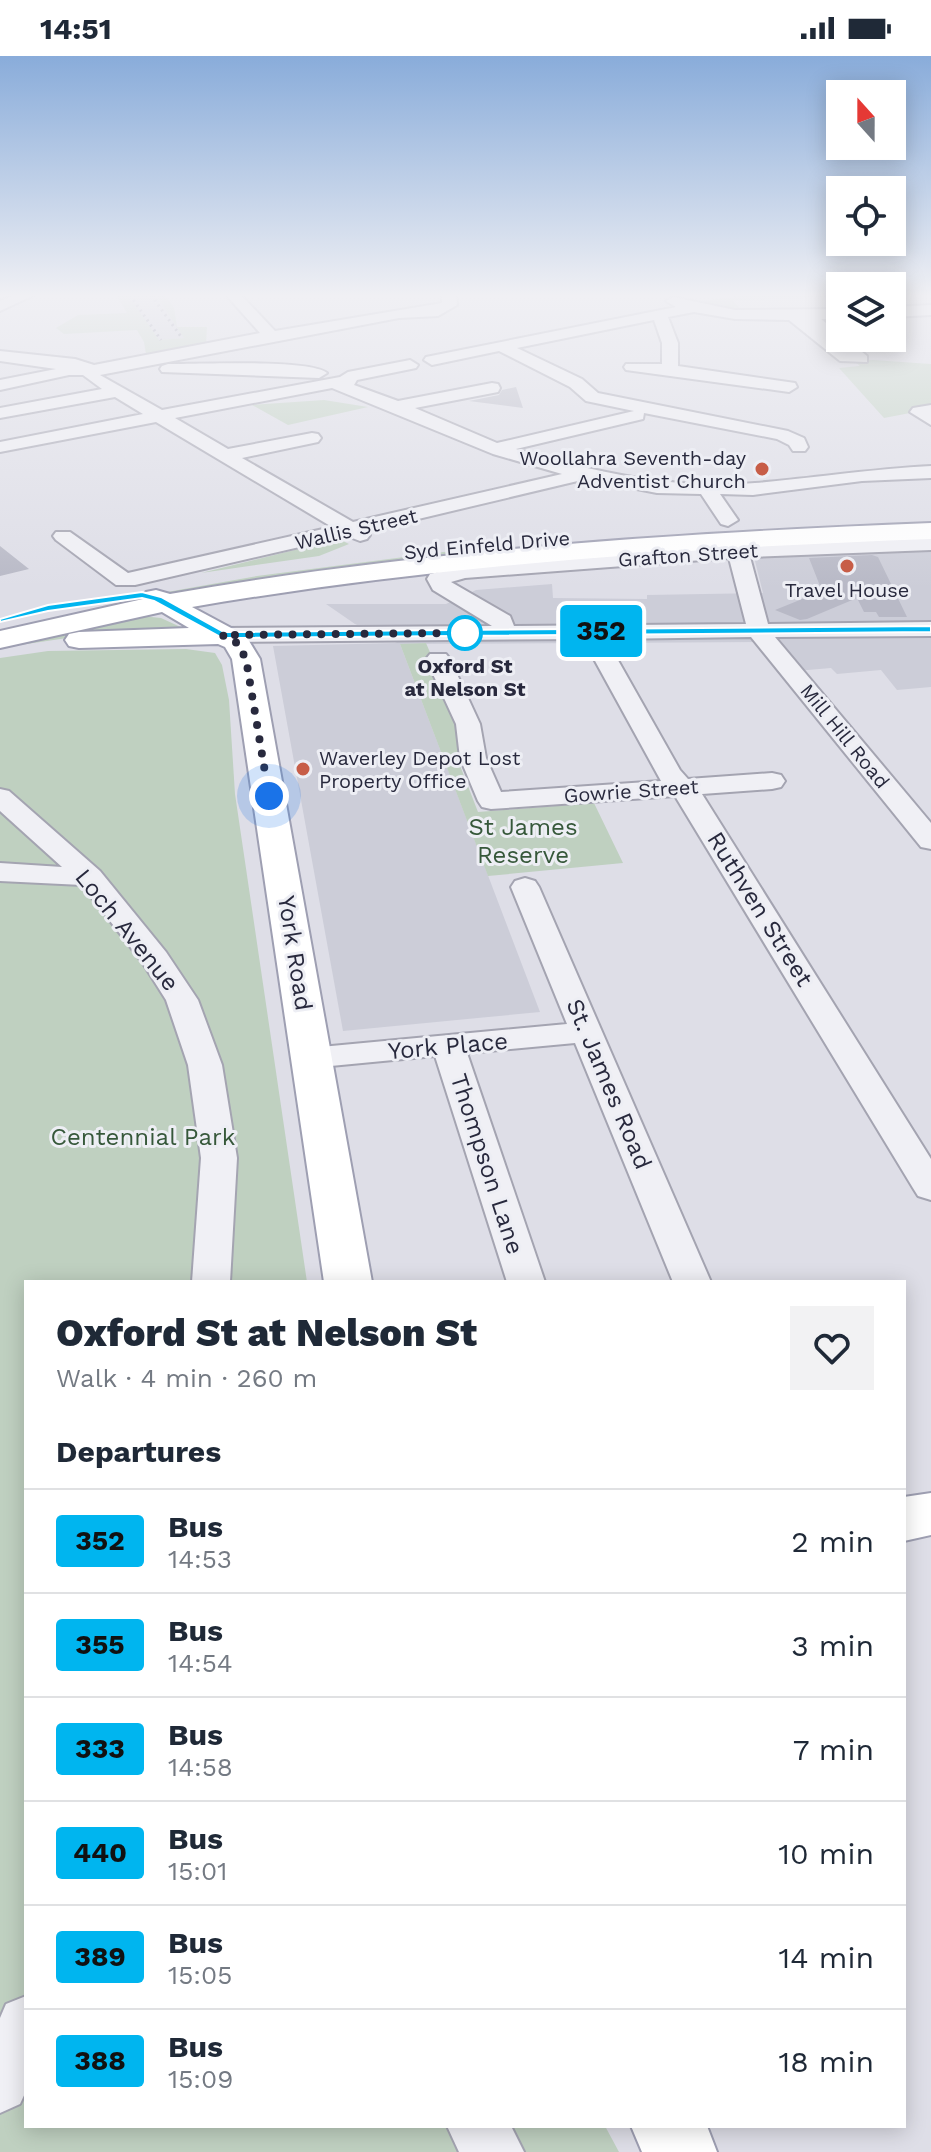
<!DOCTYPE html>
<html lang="en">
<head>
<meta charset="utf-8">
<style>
	:root { --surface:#fff; --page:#f2f2f3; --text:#1f2937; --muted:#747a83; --line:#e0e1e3 }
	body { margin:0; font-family:"Work Sans",sans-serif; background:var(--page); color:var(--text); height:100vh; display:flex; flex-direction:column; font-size:30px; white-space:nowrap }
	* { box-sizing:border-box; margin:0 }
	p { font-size:26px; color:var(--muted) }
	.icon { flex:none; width:44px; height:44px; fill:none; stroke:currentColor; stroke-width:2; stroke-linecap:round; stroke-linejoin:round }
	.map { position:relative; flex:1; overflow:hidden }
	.drawer { position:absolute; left:24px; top:1224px; width:882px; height:848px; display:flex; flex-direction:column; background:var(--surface); border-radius:0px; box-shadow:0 4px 20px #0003 }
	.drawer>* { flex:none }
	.badge { padding:0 16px; border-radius:6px; font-size:28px; line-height:52px }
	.needle { width:52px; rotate:339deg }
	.buttons { position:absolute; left:826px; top:24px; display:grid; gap:16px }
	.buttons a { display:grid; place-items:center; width:80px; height:80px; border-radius:0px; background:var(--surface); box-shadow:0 4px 20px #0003; font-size:40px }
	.you { position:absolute; width:40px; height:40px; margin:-20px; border:6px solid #fff; border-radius:50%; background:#1a73e8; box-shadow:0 0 0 12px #1a73e833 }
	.map>.badge { position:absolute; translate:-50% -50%; box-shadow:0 0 0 4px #fff }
	h2 { padding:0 32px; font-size:30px; line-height:72px }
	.round { display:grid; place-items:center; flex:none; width:84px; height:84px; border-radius:0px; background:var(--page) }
	.headline { display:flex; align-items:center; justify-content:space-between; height:136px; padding:0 32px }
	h1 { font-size:38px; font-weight:800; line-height:60px }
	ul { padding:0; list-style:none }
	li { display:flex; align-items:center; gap:24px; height:104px; padding:0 32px; border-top:2px solid var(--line) }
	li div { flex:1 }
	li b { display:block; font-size:30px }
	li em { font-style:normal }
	li .badge { min-width:88px; font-weight:700; text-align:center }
	.status { display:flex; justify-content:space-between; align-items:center; height:56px; padding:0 40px; background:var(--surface); direction:ltr }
	.status svg { height:22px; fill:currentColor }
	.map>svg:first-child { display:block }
	.built { fill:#cccdd8 }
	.green { fill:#bfd0c0 }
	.building { fill:#b8b9c6 }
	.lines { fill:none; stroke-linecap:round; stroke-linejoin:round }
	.minor-casing { stroke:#a4a4b1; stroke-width:4 }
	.major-casing { stroke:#9e9fb2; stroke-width:4 }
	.minor { fill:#f0f0f5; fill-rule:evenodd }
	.major { fill:#fff; fill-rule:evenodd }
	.rail { stroke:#78798f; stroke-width:3; stroke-dasharray:2 4; stroke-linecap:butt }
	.line { fill:#00b5ef; stroke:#fff; stroke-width:2 }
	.walk { stroke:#28293d; stroke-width:8; stroke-dasharray:0 14.4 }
	.poi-dot { fill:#c75d47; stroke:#edeef4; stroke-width:3 }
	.stop-dot { fill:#fff; stroke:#00b5ef; stroke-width:4 }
	.labels { text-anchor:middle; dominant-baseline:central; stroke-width:6; stroke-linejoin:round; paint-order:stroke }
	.far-poi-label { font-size:20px; fill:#28293d; stroke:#edeef4; text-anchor:end }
	.far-street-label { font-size:20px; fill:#28293d; stroke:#edeef4 }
	.far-stop-label { font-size:20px; font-weight:bold; fill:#28293d; stroke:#edeef4 }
	.park-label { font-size:24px; fill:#36583a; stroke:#edeef4 }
	.street-label { font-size:24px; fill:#28293d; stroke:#edeef4 }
</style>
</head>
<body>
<div class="status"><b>14:51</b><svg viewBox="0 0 49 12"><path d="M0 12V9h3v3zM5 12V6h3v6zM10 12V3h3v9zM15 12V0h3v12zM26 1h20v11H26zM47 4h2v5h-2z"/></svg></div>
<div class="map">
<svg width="931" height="2096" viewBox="0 0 931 2096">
	<rect width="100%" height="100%" fill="#dedee7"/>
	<!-- built -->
	<path class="built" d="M 128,239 L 156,239 L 185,282 L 158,284 Z
		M 931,495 L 931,631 L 897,634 L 881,614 L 837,618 L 831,612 L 796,615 L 773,586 L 400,588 L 540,956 L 343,975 L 273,590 L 397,587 L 355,568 L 326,548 L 446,548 L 476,534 L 552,528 L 553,542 L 647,543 L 647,539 L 763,537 L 754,501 Z"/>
	<!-- green -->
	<path class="green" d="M 116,239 L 128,239 L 159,284 L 184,282 L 156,239 L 165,239 L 174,252 L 177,271 L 207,271 L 206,288 L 146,298 L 144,286 L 137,274 L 64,278 L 56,272 L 78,259 L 127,257 Z
		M 746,239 L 840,239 L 840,241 L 733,244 L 743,257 L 697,246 Z
		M 873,304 L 931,308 L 931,353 L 884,362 L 839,312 L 860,310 L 854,305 Z
		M 324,344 L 368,351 L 288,369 L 252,349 Z
		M 721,478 L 177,540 L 167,536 L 257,520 L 443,496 Z
		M 339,483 L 349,488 L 319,500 L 201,517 Z
		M 133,559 L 161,562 L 187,574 L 67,582 L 0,592 Z
		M 426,587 L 456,657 L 460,672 L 459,707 L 478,756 L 594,747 L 623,807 L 488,820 L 400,588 Z
		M 186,593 L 215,597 L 222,609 L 229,644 L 235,738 L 307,1226 L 26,1226 L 26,2070 L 605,2070 L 619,2096 L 0,2096 L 0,602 L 48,595 Z"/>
	<!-- building -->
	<path class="building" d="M 516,331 L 523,352 L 469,345 L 499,339 L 502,334 Z
		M 0,490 L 29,513 L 0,520 Z
		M 872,499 L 878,501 L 907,561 L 879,561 L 876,556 L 864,556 L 857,542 L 807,563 L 800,564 L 775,554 L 822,535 L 809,502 Z"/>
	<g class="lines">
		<defs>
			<path id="minor" d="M 15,239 L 34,239 L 0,255 L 0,245 Z
				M 226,239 L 241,239 L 275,275 L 442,247 L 442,239 L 456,239 L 457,249 L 438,260 L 399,262 L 100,319 L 162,354 L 340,321 L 348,316 L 410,304 L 418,309 L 416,312 L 357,324 L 354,329 L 398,345 L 492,327 L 498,328 L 500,332 L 498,336 L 415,352 L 497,387 L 634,355 L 586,345 L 570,331 L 499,295 L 432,309 L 424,304 L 426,301 L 676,251 L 666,245 L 673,241 L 735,254 L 840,253 L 840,263 L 821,263 L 840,278 L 840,282 L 845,282 L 867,300 L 867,306 L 840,305 L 789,264 L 735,263 L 694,256 L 668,261 L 678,287 L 678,310 L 795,327 L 797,331 L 789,336 L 626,314 L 624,311 L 626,308 L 662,308 L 662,287 L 654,264 L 517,292 L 582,323 L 598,337 L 788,375 L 804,382 L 808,391 L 805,395 L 793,395 L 789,389 L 777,383 L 644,357 L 643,363 L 516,393 C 593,416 674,434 755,427 C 814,422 872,413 931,410 L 931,422 L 862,425 L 753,439 L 720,438 L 738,464 L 728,470 L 721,468 L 701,438 L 657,437 L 586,423 L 368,475 L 370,479 L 367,483 L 360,485 L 347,480 L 135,529 L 116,529 L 56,484 L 53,480 L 56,476 L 70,476 L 128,517 L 332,471 L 156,366 L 0,396 L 0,386 L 143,358 L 115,341 L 0,362 L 0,352 L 102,333 L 83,319 L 69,319 L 0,334 L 0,324 L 56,313 L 0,305 L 0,295 L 75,303 L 94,309 L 260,277 ZM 332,332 L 493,398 L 562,418 L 353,466 L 242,402 L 318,386 L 321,382 L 318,378 L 312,377 L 228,393 L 175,362 Z
				M 931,249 L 931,259 L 892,261 L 892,251 Z
				M 168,308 C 196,308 311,303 327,317 L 319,322 L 162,316 L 160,313 L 162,310 Z
				M 931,349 L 931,369 L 910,356 L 913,352 Z
				M 931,482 L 931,494 L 750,501 L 768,568 L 931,566 L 931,580 L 775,581 L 931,767 L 931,793 L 921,791 L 751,581 L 606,583 L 680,714 L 688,723 L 772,717 L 781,719 L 785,725 L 781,731 L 772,733 L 702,738 L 931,1103 L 931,1144 L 918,1140 L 913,1132 L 675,740 L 491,753 L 482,751 L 478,745 L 460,702 L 456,668 L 426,603 L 430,598 L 446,598 L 450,603 L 480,668 L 486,702 L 501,736 L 661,725 L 583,583 L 222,586 L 214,584 L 211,579 L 214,574 L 222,572 L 492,570 L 433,534 L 427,523 L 430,518 L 464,510 L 757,488 ZM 729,502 L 746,568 L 514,570 L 510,560 L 451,526 L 465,522 Z
				M 0,733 L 9,735 L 100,815 L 166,896 L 198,944 L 222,1009 L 237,1102 L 230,1226 L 192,1226 L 201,1102 L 188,1009 L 166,944 L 142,906 L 82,829 L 0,825 L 0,807 L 62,811 L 0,755 Z
				M 525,822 L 535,825 L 539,831 L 711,1226 L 673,1226 L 575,987 L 467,997 L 545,1226 L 507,1226 L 435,1000 L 310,1012 L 298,1009 L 294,1002 L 298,995 L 310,992 L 567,968 L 511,831 L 515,825 Z
				M 26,1940 L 26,2035 L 20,2048 L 0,2057 L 0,1962 L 6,1948 Z
				M 447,2070 L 511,2070 L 524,2096 L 459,2096 Z"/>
			<path id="major" d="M 931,467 L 931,483 C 683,492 437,509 192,551 L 246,580 L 260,603 L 372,1226 L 324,1226 L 232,603 L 225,591 L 218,588 L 79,592 L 69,590 L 65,584 L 69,578 L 79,576 L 189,572 L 162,556 L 0,592 L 0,575 L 143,543 L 146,536 L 156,534 L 170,538 C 421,494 676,477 931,467 Z
				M 931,1437 L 931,1479 L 904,1485 L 904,1441 Z
				M 631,2070 L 707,2070 L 717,2096 L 642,2096 Z"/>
		</defs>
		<!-- minor casing -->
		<use href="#minor" class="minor-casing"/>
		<!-- major casing -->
		<use href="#major" class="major-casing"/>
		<!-- minor -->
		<use href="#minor" class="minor"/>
		<!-- major -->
		<use href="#major" class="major"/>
		<!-- rail -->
		<path class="rail" d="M 130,239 L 161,284
			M 151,239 L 182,282"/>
	</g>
	<!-- sky -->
	<linearGradient id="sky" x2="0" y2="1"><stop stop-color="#89acda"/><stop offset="0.45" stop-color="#f0f0f4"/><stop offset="1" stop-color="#f0f0f4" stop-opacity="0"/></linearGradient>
	<rect width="931" height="532" fill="url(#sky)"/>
	<!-- line -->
	<path class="line" d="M 142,536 L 161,541 L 224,576 L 931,570 L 931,576 L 222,582 L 154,545 L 142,542 L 48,555 L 0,566 L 0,563 L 48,549 Z"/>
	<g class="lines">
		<!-- walk -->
		<path class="walk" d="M 269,740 L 246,603 L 237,587 L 222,579 L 465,577"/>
	</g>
	<!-- markers -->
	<g class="poi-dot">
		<circle cx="762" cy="413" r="8"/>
		<circle cx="847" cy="510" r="8"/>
		<circle cx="303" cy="713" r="8"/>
	</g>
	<circle class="stop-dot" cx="465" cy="577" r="16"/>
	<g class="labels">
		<!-- far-poi labels -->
		<g class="far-poi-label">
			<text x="746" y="402">Woollahra Seventh-day<tspan x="746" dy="23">Adventist Church</tspan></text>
			<text x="847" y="534" text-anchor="middle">Travel House</text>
			<text x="319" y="702" text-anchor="start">Waverley Depot Lost<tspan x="319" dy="23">Property Office</tspan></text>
		</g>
		<!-- far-street labels -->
		<g class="far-street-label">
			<text transform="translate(356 473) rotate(-13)">Wallis Street</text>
			<text transform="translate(487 489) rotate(-5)">Syd Einfeld Drive</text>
			<text transform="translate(688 499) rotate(-4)">Grafton Street</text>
			<text transform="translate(845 680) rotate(51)">Mill Hill Road</text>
			<text transform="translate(631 735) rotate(-4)">Gowrie Street</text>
		</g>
		<!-- far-stop labels -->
		<g class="far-stop-label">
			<text x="465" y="610">Oxford St<tspan x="465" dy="23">at Nelson St</tspan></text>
		</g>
		<!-- park labels -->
		<g class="park-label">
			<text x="523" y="771">St James<tspan x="523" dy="28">Reserve</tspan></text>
			<text x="143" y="1081">Centennial Park</text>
		</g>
		<!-- street labels -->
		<g class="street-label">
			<text transform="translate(760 853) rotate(58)">Ruthven Street</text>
			<text transform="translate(127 874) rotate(51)">Loch Avenue</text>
			<text transform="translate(295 897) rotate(81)">York Road</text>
			<text transform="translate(448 990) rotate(-5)">York Place</text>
			<text transform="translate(609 1028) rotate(67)">St. James Road</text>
			<text transform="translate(487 1108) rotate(72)">Thompson Lane</text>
		</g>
	</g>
</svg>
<div class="buttons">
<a><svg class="needle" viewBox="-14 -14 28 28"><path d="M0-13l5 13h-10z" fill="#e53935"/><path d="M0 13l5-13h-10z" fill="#747a83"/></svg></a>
<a><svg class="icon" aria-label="locate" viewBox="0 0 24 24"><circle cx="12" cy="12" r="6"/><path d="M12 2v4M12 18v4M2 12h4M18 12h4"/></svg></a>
<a><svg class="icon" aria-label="layers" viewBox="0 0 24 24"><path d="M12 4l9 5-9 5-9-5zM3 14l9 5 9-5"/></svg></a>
</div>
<div class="you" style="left:269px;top:740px"></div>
<b class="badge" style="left:601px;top:575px;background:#00b5ef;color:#111">352</b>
<section class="drawer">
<div class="headline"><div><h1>Oxford St at Nelson St</h1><p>Walk · 4 min · 260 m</p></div><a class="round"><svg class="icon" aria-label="heart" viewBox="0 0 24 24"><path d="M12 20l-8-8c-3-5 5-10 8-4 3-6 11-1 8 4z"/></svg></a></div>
<h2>Departures</h2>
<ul>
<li><span class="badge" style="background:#00b5ef;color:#111">352</span><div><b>Bus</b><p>14:53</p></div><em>2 min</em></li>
<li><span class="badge" style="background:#00b5ef;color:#111">355</span><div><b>Bus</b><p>14:54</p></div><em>3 min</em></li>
<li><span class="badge" style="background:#00b5ef;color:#111">333</span><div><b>Bus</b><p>14:58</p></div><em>7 min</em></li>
<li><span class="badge" style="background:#00b5ef;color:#111">440</span><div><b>Bus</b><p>15:01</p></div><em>10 min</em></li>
<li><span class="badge" style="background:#00b5ef;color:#111">389</span><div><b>Bus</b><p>15:05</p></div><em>14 min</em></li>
<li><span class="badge" style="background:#00b5ef;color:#111">388</span><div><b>Bus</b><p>15:09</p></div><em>18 min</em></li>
</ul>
</section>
</div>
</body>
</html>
